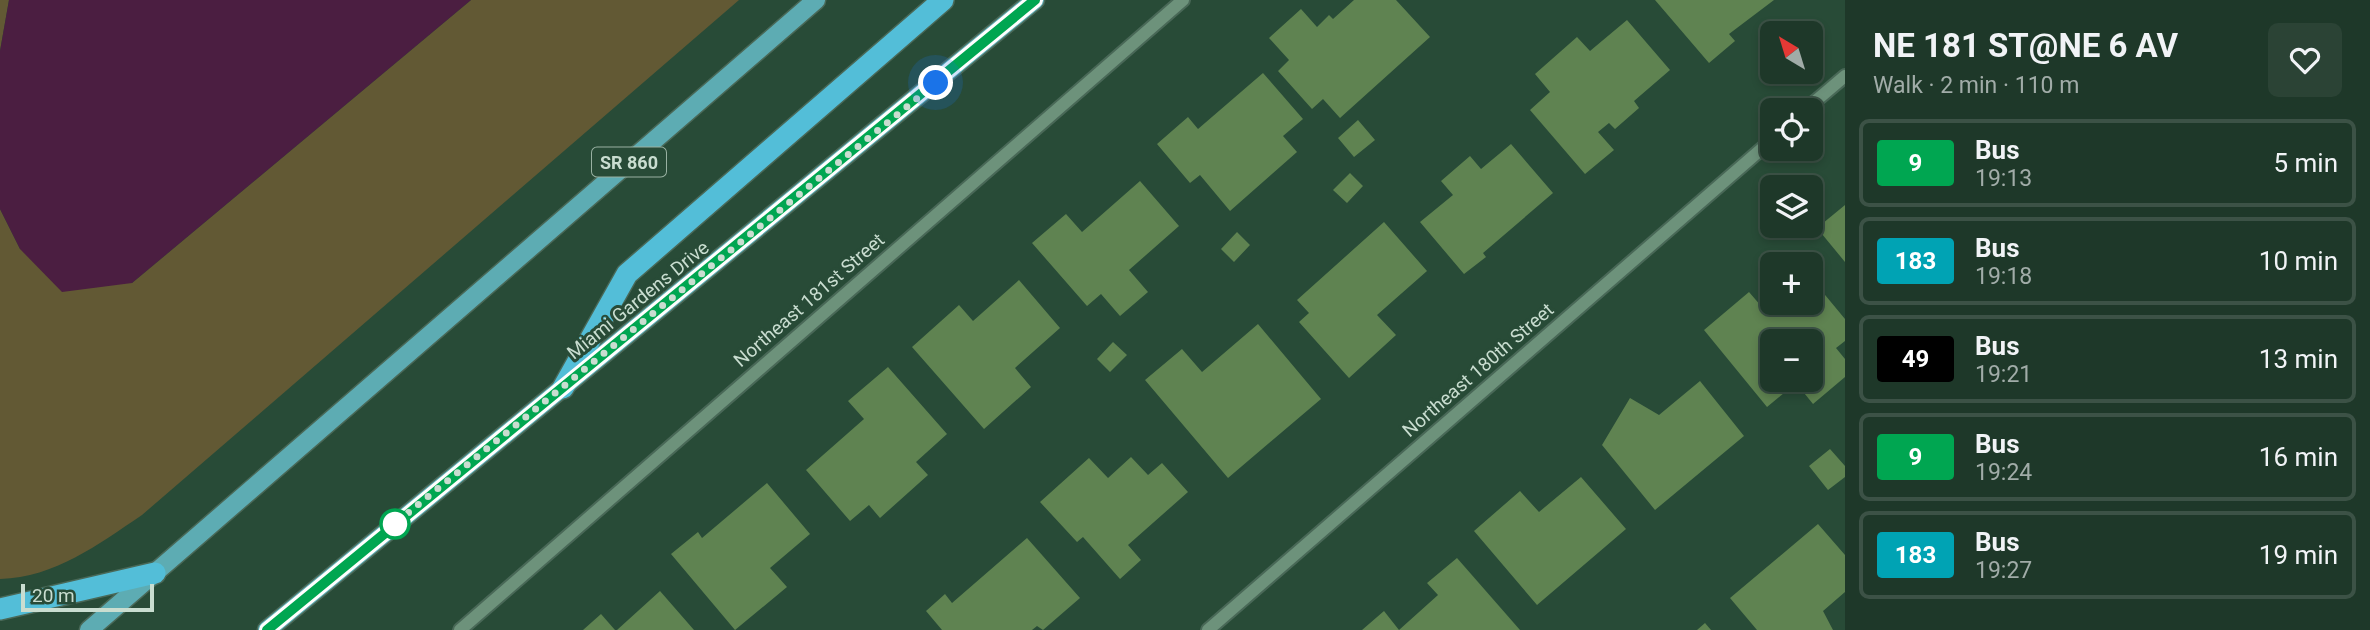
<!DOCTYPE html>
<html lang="en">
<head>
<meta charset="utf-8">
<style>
	:root { --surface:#1e3829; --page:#2b4335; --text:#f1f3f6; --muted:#a1aca8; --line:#3c5246 }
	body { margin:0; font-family:Roboto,sans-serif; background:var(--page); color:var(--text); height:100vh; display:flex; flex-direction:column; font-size:26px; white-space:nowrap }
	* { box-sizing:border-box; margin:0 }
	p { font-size:23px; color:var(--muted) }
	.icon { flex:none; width:38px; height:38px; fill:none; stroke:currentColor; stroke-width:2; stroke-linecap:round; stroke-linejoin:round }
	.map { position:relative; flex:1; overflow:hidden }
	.side { display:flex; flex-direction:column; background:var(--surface); width:525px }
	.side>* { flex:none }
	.badge { padding:0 14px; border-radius:5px; font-size:24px; line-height:46px }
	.needle { width:46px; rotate:322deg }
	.controls { position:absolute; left:1760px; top:21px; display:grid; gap:14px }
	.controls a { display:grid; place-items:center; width:63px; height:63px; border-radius:10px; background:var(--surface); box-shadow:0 4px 10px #0003,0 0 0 2px var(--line); font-size:35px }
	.scale { position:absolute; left:21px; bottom:18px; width:133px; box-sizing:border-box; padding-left:7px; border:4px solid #c9ddd0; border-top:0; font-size:19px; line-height:24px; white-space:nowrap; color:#c9ddd0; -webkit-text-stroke:5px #284b37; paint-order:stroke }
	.you { position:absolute; width:35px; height:35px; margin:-18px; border:5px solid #fff; border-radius:50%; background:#1a73e8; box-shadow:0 0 0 10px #1a73e833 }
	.map>.badge { position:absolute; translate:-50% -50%; box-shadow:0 0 0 4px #fff }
	.round { display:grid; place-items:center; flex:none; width:74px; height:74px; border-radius:10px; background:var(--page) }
	.summary { display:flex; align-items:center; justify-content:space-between; height:119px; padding:0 28px }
	h1 { font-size:33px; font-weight:700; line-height:52px }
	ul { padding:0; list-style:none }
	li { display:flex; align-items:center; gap:21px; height:88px; margin:0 14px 10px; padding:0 14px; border:4px solid var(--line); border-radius:10px }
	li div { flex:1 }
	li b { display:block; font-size:26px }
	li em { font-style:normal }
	li .badge { min-width:77px; font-weight:700; text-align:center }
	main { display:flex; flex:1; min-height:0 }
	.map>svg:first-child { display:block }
	.green { fill:#625934 }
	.water { fill:#4b1e41 }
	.building { fill:#5f8351; fill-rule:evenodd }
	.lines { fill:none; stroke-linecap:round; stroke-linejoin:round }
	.minor-casing { stroke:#496857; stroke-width:16 }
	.major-casing { stroke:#496857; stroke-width:21 }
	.highway-casing { stroke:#496857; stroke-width:24 }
	.minor { stroke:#6d927b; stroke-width:12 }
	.major { stroke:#5dacb3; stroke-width:18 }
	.highway { stroke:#53bed8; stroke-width:21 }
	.line-casing { stroke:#fff; stroke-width:16 }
	.line { stroke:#00a651; stroke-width:10 }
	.walk { stroke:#c9ddd0; stroke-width:7; stroke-dasharray:0 12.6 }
	.stop-dot { fill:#fff; stroke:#00a651; stroke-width:3.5 }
	.labels { text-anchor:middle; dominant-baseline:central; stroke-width:6; stroke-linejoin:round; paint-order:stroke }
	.shield { fill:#284b37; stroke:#99b1a2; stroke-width:2 }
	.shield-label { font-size:18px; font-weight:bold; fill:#c9ddd0 }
	.street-label { font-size:19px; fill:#c9ddd0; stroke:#284b37 }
</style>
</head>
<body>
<main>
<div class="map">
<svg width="1845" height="630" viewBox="0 0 1845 630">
	<rect width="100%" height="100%" fill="#284b37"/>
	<!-- green -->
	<path class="green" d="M 0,0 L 9,0 L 0,51 Z
		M 471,0 L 739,0 L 142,515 C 97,545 56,577 0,579 L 0,209 L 20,249 L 132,283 Z"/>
	<!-- water -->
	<path class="water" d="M 9,0 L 471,0 L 132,283 L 62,292 L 20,249 L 0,209 L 0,51 Z"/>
	<!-- building -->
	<path class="building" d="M 1354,0 L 1396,0 L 1430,37 L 1340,118 L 1323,99 L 1312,109 L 1278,71 L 1289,60 L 1269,38 L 1301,9 L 1317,27 L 1329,15 L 1333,19 Z
		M 1655,0 L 1774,0 L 1729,34 L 1735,41 L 1709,63 Z
		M 1627,20 L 1670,70 L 1634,101 L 1639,108 L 1615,129 L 1609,123 L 1598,132 L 1614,150 L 1585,174 L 1530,110 L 1550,92 L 1535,74 L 1577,37 L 1590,51 Z
		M 1263,73 L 1303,119 L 1283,136 L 1297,152 L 1230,211 L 1200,175 L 1190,183 L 1157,144 L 1188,117 L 1198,129 Z
		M 1358,120 L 1375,140 L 1354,157 L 1338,138 Z
		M 1511,144 L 1553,193 L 1483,253 L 1486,257 L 1464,274 L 1420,222 L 1453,195 L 1441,181 L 1470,156 L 1481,169 Z
		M 1350,173 L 1363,186 L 1347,203 L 1333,190 Z
		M 1140,181 L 1179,226 L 1129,270 L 1148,292 L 1120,316 L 1101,294 L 1087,306 L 1032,243 L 1066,214 L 1082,232 Z
		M 1845,205 L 1845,262 L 1817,228 Z
		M 1384,222 L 1427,271 L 1377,315 L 1396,335 L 1349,378 L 1299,322 L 1309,313 L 1297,300 Z
		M 1237,232 L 1250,245 L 1234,262 L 1221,249 Z
		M 1811,278 L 1845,319 L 1845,341 L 1836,348 L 1845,359 L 1845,377 L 1813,404 L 1796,383 L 1767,407 L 1704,330 L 1749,292 L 1768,314 L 1781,303 L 1811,303 ZM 1773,341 L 1811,341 L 1811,380 L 1773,380 Z
		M 1019,280 L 1060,328 L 1015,368 L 1031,387 L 984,429 L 912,347 L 959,305 L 973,321 Z
		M 1258,324 L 1321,399 L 1228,478 L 1145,380 L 1182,349 L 1202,372 Z
		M 1113,342 L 1127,355 L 1110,372 L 1097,359 Z
		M 888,367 L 947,434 L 916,462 L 928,475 L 880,518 L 869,505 L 850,521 L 806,470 L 864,419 L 848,401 Z
		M 1700,381 L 1744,436 L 1655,510 L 1602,445 L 1630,398 L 1659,415 Z
		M 1830,449 L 1845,466 L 1845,477 L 1828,490 L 1809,466 Z
		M 1131,457 L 1148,475 L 1162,463 L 1188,492 L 1128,545 L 1141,560 L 1120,579 L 1083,537 L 1077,542 L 1040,502 L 1089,458 L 1108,478 Z
		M 1581,477 L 1626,529 L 1537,605 L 1474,531 L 1520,491 L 1539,512 Z
		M 767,483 L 810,534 L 770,568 L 787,587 L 735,630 L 671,554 L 698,532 L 702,538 Z
		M 1818,524 L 1845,555 L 1845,592 L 1823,611 L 1833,630 L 1757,630 L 1730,598 Z
		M 1027,538 L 1080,598 L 1043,630 L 1037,626 L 1032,630 L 942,630 L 926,611 L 945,594 L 952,603 Z
		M 1457,558 L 1520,630 L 1362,630 L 1384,611 L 1399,630 L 1438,595 L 1427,583 Z
		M 660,591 L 694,630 L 617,630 Z
		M 601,614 L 615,630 L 583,630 Z
		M 1705,623 L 1711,630 L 1697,630 Z"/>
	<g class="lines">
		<defs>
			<path id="minor" d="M 1805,110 L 1845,76
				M 460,630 L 1183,0
				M 1208,630 L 1773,139"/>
			<path id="major" d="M 89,630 L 816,0
				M 267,630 L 1035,0"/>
			<path id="highway" d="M 563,388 L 627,274 L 943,0
				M 0,609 L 155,573"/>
		</defs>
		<!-- minor casing -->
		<use href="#minor" class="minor-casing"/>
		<!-- major casing -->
		<use href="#major" class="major-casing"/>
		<!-- highway casing -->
		<use href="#highway" class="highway-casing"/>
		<!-- minor -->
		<use href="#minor" class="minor"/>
		<!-- major -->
		<use href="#major" class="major"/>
		<!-- highway -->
		<use href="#highway" class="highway"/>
	</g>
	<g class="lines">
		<defs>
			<path id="line" d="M 267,630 L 1035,0"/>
		</defs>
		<!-- line casing -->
		<use href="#line" class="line-casing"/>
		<!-- line -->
		<use href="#line" class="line"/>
		<!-- walk -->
		<path class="walk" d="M 395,524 L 387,530 L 936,83"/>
	</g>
	<!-- markers -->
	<circle class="stop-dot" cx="395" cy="524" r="14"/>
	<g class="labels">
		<!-- shield labels -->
		<rect class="shield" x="592" y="147.5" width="74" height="29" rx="5"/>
		<g class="shield-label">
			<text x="629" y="162">SR 860</text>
		</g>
		<!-- street labels -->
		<g class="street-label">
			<text transform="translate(638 300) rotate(-39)">Miami Gardens Drive</text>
			<text transform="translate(809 300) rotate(-41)">Northeast 181st Street</text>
			<text transform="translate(1478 370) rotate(-41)">Northeast 180th Street</text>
		</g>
	</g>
</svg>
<div class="controls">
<a><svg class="needle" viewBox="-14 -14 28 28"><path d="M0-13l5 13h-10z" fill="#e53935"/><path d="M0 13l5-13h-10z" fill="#a1aca8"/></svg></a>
<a><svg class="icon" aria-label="locate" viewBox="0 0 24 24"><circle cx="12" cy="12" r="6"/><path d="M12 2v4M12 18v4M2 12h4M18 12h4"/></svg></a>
<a><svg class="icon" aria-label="layers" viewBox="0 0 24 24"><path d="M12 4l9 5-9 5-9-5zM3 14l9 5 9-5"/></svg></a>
<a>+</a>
<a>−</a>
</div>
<div class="scale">20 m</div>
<div class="you" style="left:936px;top:83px"></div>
</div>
<section class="side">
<div class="summary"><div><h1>NE 181 ST@NE 6 AV</h1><p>Walk · 2 min · 110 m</p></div><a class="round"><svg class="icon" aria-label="heart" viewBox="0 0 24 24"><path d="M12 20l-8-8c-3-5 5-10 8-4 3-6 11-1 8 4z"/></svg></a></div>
<ul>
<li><span class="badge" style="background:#00a651;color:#fff">9</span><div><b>Bus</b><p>19:13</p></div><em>5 min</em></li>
<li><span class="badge" style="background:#00a3b4;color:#fff">183</span><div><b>Bus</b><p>19:18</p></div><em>10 min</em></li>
<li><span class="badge" style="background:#000;color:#fff">49</span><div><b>Bus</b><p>19:21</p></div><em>13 min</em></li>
<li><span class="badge" style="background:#00a651;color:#fff">9</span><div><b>Bus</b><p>19:24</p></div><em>16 min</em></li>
<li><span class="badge" style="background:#00a3b4;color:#fff">183</span><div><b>Bus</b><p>19:27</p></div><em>19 min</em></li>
</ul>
</section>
</main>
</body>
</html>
